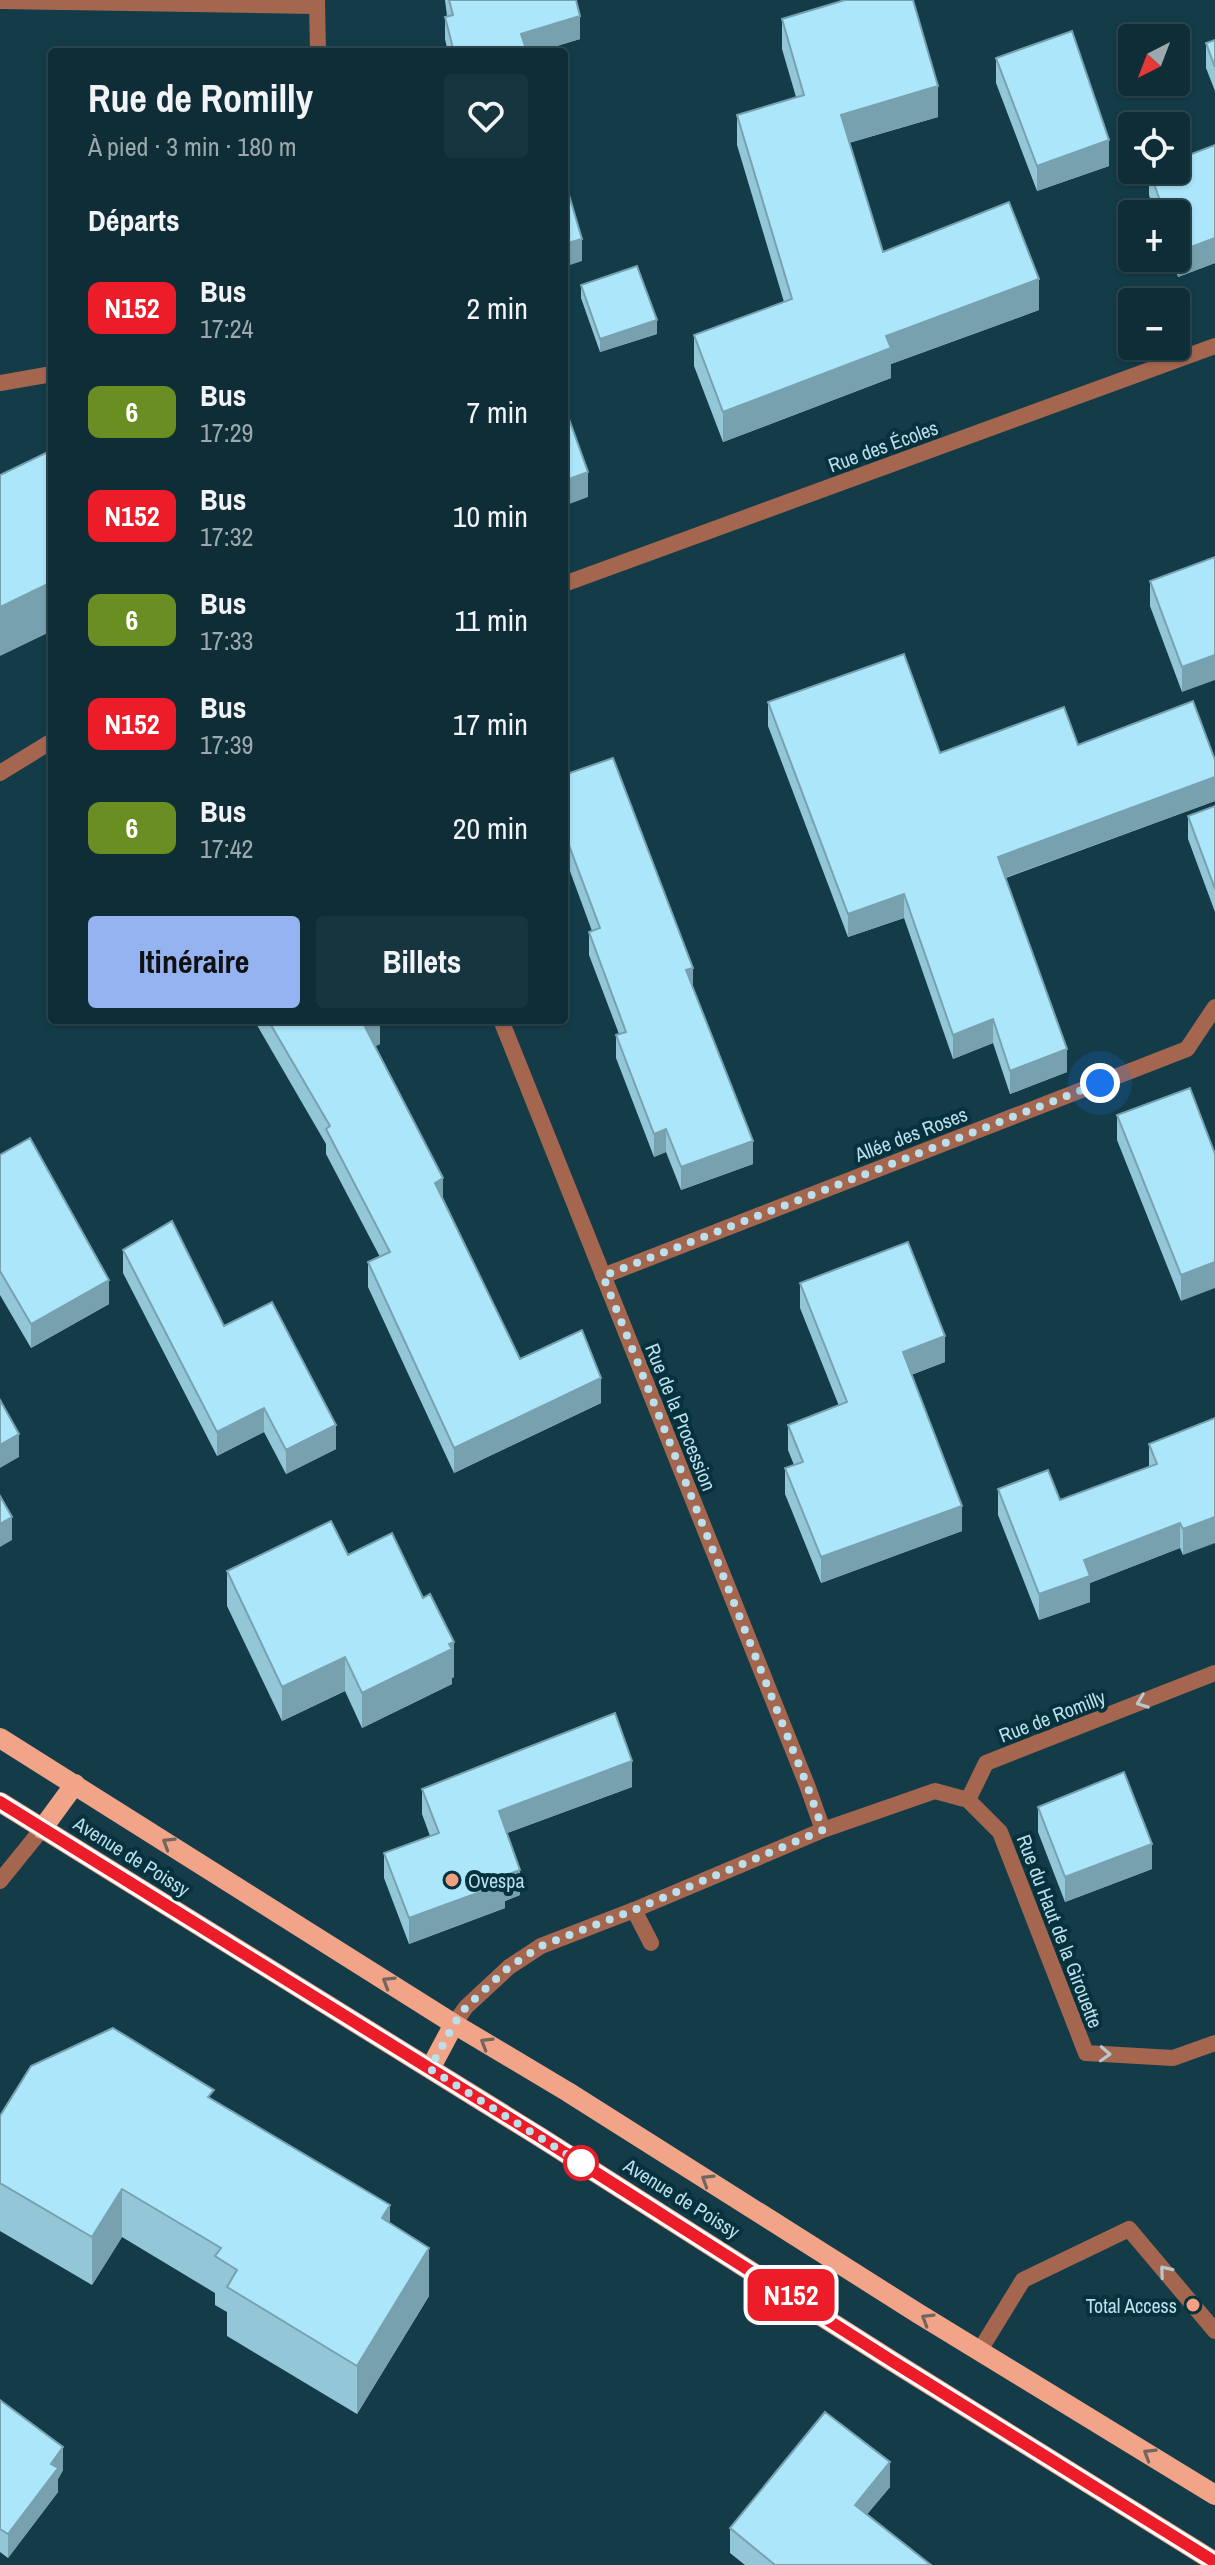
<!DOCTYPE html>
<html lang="fr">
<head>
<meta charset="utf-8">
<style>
	:root { --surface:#0e2d36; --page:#17353e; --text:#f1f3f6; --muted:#9ba8ad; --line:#2e4951; --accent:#95b2f1 }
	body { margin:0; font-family:"Archivo Narrow",sans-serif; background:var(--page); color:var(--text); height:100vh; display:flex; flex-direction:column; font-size:30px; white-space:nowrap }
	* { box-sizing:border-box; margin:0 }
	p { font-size:26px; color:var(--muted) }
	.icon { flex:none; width:44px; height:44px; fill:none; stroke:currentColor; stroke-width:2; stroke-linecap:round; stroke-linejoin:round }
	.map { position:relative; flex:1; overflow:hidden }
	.drawer { position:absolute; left:48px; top:48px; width:520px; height:976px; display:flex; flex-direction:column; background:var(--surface); border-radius:8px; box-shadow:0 2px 6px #0004,0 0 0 2px var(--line) }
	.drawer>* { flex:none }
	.badge { padding:0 16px; border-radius:12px; font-size:28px; line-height:52px }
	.needle { width:52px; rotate:222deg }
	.tools { position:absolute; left:1118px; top:24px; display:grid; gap:16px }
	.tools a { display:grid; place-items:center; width:72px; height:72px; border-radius:8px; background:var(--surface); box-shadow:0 2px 6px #0004,0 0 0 2px var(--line); font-size:40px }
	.you { position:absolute; width:40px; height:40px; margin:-20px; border:6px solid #fff; border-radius:50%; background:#1a73e8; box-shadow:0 0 0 12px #1a73e833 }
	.map>.badge { position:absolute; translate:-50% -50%; box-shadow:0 0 0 4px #fff }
	h2 { padding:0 40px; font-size:30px; line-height:72px }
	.round { display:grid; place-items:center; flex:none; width:84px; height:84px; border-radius:8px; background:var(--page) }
	.headline { display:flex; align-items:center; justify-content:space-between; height:136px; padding:0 40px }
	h1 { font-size:38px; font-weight:700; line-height:60px }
	.primary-button { display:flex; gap:16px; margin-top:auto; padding:16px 40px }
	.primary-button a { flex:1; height:92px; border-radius:8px; background:var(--accent); color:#111; font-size:32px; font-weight:700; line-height:92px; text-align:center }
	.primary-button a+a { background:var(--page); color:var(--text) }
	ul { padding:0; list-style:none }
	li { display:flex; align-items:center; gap:24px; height:104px; padding:0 40px }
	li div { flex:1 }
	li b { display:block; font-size:30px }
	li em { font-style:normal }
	li .badge { min-width:88px; font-weight:700; text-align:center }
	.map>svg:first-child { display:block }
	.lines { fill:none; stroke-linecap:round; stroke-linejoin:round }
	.lane { stroke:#a5664f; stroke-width:16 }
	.street { stroke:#a5664f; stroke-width:16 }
	.primary { stroke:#f2a488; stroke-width:20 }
	.wall { fill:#93c6d7 }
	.shaded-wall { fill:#78a1af }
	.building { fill:#abe6fa; stroke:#78a1af; stroke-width:2 }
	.oneway { stroke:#b7c7cc }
	.oneway2 { stroke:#70655f }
	.line-casing { stroke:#fff; stroke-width:18 }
	.line { stroke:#ed1c29; stroke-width:12 }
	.walk { stroke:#bbdfeb; stroke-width:8; stroke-dasharray:0 14.4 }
	.poi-dot { fill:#f3a082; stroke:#06323d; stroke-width:3 }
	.stop-dot { fill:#fff; stroke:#ed1c29; stroke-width:4 }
	.labels { text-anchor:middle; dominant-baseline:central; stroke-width:8; stroke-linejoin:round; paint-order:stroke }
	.street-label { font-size:20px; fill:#bbdfeb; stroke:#06323d }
	.poi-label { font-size:20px; fill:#bbdfeb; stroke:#06323d; text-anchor:start }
</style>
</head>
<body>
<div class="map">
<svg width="1215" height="2565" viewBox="0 0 1215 2565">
	<rect width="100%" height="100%" fill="#133c48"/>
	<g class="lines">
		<!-- lane -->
		<path class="lane" d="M 0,1 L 317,6
			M 0,383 L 52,374
			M 0,773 L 52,741
			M 634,1910 L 651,1943
			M 980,2350 L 1023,2280 L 1129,2229 L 1215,2331"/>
		<!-- street -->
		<path class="street" d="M 317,0 L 318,52
			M 564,584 L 1215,346
			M 501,1020 L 807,1785 L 823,1830
			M 603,1276 L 1187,1049 L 1215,1007
			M 968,1800 L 986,1763 L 1215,1673
			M 0,1881 L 42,1829
			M 454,2024 L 466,2007 L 509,1967 L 541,1946 L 634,1910 L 823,1830 L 935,1791 L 968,1800 L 1000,1832 L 1086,2053 L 1173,2058 L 1215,2043"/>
		<!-- primary -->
		<path class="primary" d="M 0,1738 L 454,2024 L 568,2092 L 919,2314 L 1215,2495
			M 0,1802 L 540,2137 L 892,2361 L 1215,2562
			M 42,1829 L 75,1784
			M 430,2069 L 454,2024"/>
	</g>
	<!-- wall -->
	<path class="wall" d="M 445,0 L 576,0 L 580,39 L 537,52 L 448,52 L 445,39 L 445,17 L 447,16 Z
		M 782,19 L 938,117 L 849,143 L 883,252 L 1039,310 L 891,364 L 891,378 L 723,442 L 694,366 L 694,335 L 784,302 L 737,145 L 737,115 L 796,97 L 782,49 Z
		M 1215,40 L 1215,91 L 1206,68 L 1206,43 Z
		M 996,58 L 1109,166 L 1037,191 L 996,83 Z
		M 1215,145 L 1215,263 L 1178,277 L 1171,258 L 1176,258 L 1176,214 L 1155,214 L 1149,195 L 1149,170 Z
		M 581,285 L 657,334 L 600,352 L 581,298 Z
		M 1215,557 L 1182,692 L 1150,606 L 1150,581 Z
		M 768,702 L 940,753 L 1078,745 L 1215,760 L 1215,801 L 1006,878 L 1067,1072 L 1010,1094 L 993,1043 L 953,1059 L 904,918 L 848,937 L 768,726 Z
		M 564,775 L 693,989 L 753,1164 L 681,1190 L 666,1152 L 654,1157 L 616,1058 L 616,1035 L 619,1034 L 589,955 L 589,932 L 592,931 L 564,855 Z
		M 1215,806 L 1215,912 L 1188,839 L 1188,816 Z
		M 254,1020 L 380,1020 L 380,1044 L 375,1046 L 443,1200 L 520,1359 L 601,1403 L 454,1473 L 368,1287 L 368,1262 L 380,1257 L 326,1154 L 326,1144 Z
		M 1190,1088 L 1181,1301 L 1117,1140 L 1117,1115 Z
		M 0,1155 L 109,1304 L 31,1348 L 0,1295 Z
		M 123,1250 L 224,1326 L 336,1449 L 286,1474 L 264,1432 L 217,1456 L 123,1273 Z
		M 800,1283 L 945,1362 L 911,1375 L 962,1531 L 821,1583 L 785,1494 L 785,1468 L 794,1465 L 788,1450 L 788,1425 L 839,1406 L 800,1308 Z
		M 1215,1418 L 1183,1555 L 1180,1548 L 1090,1583 L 1090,1602 L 1039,1620 L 998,1515 L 998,1489 L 1060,1500 L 1149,1467 L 1149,1444 Z
		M 348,1555 L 454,1677 L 452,1678 L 452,1684 L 362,1728 L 345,1691 L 282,1721 L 227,1606 L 227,1571 Z
		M 632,1787 L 507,1833 L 520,1895 L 505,1901 L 505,1908 L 409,1944 L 384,1878 L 384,1853 L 430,1836 L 422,1814 L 422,1789 Z
		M 1038,1807 L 1152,1869 L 1065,1902 L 1038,1832 Z
		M 214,2100 L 390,2223 L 429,2296 L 357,2414 L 227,2336 L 227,2312 L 215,2305 L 215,2293 L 122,2237 L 92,2285 L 0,2231 L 0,2116 Z
		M 0,2400 L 63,2470 L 58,2479 L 58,2492 L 8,2558 L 0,2552 Z
		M 890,2487 L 867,2514 L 931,2565 L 745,2565 L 730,2553 L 730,2528 Z"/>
	<!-- shaded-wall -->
	<path class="shaded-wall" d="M 580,16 L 580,39 L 537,52 L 521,52 L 521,34 Z
		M 938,86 L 938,117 L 841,145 L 841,115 Z
		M 1109,140 L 1109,166 L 1037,191 L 1037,166 Z
		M 1215,238 L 1215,263 L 1178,277 L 1178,252 Z
		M 582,239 L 582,261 L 564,267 L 564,244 Z
		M 1039,279 L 1039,310 L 891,364 L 891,378 L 723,442 L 723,412 L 886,336 Z
		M 657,320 L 657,334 L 600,352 L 600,339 Z
		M 588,472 L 588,497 L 564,506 L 564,481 Z
		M 52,582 L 52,631 L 0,656 L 0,607 Z
		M 1215,655 L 1215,680 L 1182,692 L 1182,667 Z
		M 567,742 L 567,767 L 564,768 L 564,743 Z
		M 1215,777 L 1215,801 L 998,880 L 998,857 Z
		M 904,894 L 904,918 L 848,937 L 848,914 Z
		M 693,968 L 693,991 L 686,970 Z
		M 993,1019 L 993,1043 L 953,1059 L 953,1035 Z
		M 377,1020 L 380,1020 L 380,1044 L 365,1052 L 365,1027 Z
		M 1067,1049 L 1067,1072 L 1010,1094 L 1010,1071 Z
		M 666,1129 L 666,1152 L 654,1157 L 654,1134 Z
		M 753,1141 L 753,1164 L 681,1190 L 681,1167 Z
		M 443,1178 L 443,1203 L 435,1183 Z
		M 1215,1262 L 1215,1288 L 1181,1301 L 1181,1275 Z
		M 109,1280 L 109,1304 L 31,1348 L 31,1324 Z
		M 945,1336 L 945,1362 L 903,1378 L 903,1352 Z
		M 601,1378 L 601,1403 L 454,1473 L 454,1448 Z
		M 264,1408 L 264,1432 L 217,1456 L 217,1432 Z
		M 336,1425 L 336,1449 L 286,1474 L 286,1450 Z
		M 19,1434 L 19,1457 L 0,1468 L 0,1445 Z
		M 962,1506 L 962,1531 L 821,1583 L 821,1557 Z
		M 12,1517 L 12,1540 L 0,1547 L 0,1524 Z
		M 1215,1517 L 1215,1543 L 1183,1555 L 1183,1529 Z
		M 1180,1523 L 1180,1548 L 1090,1583 L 1090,1602 L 1039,1620 L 1039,1594 L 1084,1560 Z
		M 454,1642 L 454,1677 L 452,1678 L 452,1684 L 362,1728 L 362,1693 Z
		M 345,1657 L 345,1691 L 282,1721 L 282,1687 Z
		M 632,1761 L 632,1787 L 499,1836 L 499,1811 Z
		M 1152,1844 L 1152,1869 L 1065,1902 L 1065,1877 Z
		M 520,1870 L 520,1895 L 505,1901 L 505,1908 L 409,1944 L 409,1918 Z
		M 122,2189 L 122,2237 L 92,2285 L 92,2237 Z
		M 390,2205 L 390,2253 L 382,2218 Z
		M 429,2248 L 429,2296 L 357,2414 L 357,2366 Z
		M 63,2447 L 63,2470 L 58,2479 L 58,2492 L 8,2558 L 8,2534 Z
		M 890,2462 L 890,2487 L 855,2529 L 855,2505 Z"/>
	<!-- building -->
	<path class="building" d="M 449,0 L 576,0 L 580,16 L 521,34 L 527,52 L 454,52 L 445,17 L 453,15 Z
		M 845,0 L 913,0 L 938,86 L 841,115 L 883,252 L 1009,202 L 1039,279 L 886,336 L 891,348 L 723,412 L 694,335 L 792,299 L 737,115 L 804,95 L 782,19 Z
		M 1072,31 L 1109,140 L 1037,166 L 996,58 Z
		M 1215,40 L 1215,67 L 1206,43 Z
		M 1215,145 L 1215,238 L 1178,252 L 1176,245 L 1176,214 L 1165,214 L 1149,170 L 1176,170 L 1176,160 Z
		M 564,178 L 582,239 L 564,244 Z
		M 637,266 L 657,320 L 600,339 L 581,285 Z
		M 564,405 L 588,472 L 564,481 Z
		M 52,450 L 52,582 L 0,607 L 0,475 Z
		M 1215,557 L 1215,655 L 1182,667 L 1150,581 Z
		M 904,654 L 940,753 L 1064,707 L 1078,745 L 1193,701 L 1215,760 L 1215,777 L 998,857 L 1067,1049 L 1010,1071 L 993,1019 L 953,1035 L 904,894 L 848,914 L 768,702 Z
		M 613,758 L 693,968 L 686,970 L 753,1141 L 681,1167 L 666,1129 L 654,1134 L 616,1035 L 626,1032 L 589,932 L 600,928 L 564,832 L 564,775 Z
		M 1215,806 L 1215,889 L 1188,816 Z
		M 268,1020 L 377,1020 L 365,1027 L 443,1178 L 435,1183 L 520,1359 L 582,1330 L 601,1378 L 454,1448 L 368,1262 L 390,1252 L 326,1129 L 330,1126 Z
		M 1190,1088 L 1215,1154 L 1215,1262 L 1181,1275 L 1117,1115 Z
		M 30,1138 L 109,1280 L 31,1324 L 0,1271 L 0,1155 Z
		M 172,1221 L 224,1326 L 272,1302 L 336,1425 L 286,1450 L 264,1408 L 217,1432 L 123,1250 Z
		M 908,1242 L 945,1336 L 903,1352 L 962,1506 L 821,1557 L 785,1468 L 803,1462 L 788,1425 L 847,1402 L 800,1283 Z
		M 0,1400 L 19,1434 L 0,1445 Z
		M 1215,1418 L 1215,1517 L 1183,1529 L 1180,1523 L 1084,1560 L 1090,1576 L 1039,1594 L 998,1489 L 1048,1470 L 1060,1500 L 1157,1464 L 1149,1444 Z
		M 0,1496 L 12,1517 L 0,1524 Z
		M 331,1521 L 348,1555 L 392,1533 L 423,1598 L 430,1594 L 454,1642 L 449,1644 L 452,1649 L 362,1693 L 345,1657 L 282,1687 L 227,1571 Z
		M 615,1713 L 632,1761 L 499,1811 L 520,1870 L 503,1876 L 505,1883 L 409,1918 L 384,1853 L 439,1833 L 422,1789 Z
		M 1124,1772 L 1152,1844 L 1065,1877 L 1038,1807 Z
		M 113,2028 L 214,2090 L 208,2097 L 390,2205 L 382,2218 L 429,2248 L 357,2366 L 227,2287 L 237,2270 L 215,2256 L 221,2248 L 122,2189 L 92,2237 L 0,2183 L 0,2116 L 31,2066 Z
		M 0,2400 L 63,2447 L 51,2464 L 58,2468 L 8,2534 L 0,2529 Z
		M 825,2412 L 890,2462 L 855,2505 L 931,2565 L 775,2565 L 730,2528 Z"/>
	<!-- one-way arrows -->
	<defs><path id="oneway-chevron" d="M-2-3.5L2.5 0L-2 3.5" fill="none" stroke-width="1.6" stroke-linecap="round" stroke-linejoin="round" transform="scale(2)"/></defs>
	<g class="oneway">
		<use href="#oneway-chevron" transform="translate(1142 1702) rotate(159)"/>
		<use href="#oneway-chevron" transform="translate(1105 2054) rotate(3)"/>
		<use href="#oneway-chevron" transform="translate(1165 2271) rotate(-130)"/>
	</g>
	<g class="oneway2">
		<use href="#oneway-chevron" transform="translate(168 1843) rotate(-148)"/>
		<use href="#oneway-chevron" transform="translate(388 1982) rotate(-148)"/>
		<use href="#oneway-chevron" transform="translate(486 2043) rotate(-149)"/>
		<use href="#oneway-chevron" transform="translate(707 2180) rotate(-148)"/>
		<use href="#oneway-chevron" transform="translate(927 2319) rotate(-149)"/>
		<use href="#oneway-chevron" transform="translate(1149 2454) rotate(-148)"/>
	</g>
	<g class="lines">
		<defs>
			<path id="line" d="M 0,1802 L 540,2137 L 892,2361 L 1215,2562"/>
		</defs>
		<!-- line casing -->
		<use href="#line" class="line-casing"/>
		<!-- line -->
		<use href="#line" class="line"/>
		<!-- walk -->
		<path class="walk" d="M 581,2163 L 592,2170 L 430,2069 L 454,2024 L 466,2007 L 509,1967 L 541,1946 L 634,1910 L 823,1830 L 807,1785 L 603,1276 L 1100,1083"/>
	</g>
	<!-- markers -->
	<g class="poi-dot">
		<circle cx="452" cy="1880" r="8"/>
		<circle cx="1193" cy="2305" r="8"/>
	</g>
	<circle class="stop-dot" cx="581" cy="2163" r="16"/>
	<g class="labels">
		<!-- street labels -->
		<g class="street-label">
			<text transform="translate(883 446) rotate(-20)">Rue des Écoles</text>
			<text transform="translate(911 1134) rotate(-21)">Allée des Roses</text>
			<text transform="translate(681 1417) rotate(68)">Rue de la Procession</text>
			<text transform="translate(1052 1716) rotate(-21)">Rue de Romilly</text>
			<text transform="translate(132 1856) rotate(32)">Avenue de Poissy</text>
			<text transform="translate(1060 1931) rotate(69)">Rue du Haut de la Girouette</text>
			<text transform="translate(682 2198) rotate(32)">Avenue de Poissy</text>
		</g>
		<!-- poi labels -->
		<g class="poi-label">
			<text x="468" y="1880">Ovespa</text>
			<text x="1177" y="2305" text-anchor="end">Total Access</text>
		</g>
	</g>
</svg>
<div class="tools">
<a><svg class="needle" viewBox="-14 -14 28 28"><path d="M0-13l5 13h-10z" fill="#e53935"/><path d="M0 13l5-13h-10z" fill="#9ba8ad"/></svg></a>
<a><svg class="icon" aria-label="locate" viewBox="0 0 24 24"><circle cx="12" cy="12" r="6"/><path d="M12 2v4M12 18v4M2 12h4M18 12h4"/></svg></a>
<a>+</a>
<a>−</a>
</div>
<div class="you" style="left:1100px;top:1083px"></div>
<b class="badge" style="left:791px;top:2295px;background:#ed1c29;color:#fff">N152</b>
<section class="drawer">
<div class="headline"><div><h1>Rue de Romilly</h1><p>À pied · 3 min · 180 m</p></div><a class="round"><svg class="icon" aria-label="heart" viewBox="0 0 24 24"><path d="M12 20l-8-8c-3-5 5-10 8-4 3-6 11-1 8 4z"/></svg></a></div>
<h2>Départs</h2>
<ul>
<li><span class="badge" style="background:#ed1c29;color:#fff">N152</span><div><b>Bus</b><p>17:24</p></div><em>2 min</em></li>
<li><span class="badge" style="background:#6b8e23;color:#fff">6</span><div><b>Bus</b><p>17:29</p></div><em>7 min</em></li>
<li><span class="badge" style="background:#ed1c29;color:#fff">N152</span><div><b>Bus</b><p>17:32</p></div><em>10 min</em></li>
<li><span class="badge" style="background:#6b8e23;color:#fff">6</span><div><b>Bus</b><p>17:33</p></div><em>11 min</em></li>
<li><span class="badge" style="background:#ed1c29;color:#fff">N152</span><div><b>Bus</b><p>17:39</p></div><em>17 min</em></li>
<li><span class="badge" style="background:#6b8e23;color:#fff">6</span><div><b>Bus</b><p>17:42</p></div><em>20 min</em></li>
</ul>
<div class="primary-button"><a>Itinéraire</a><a>Billets</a></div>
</section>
</div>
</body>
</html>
